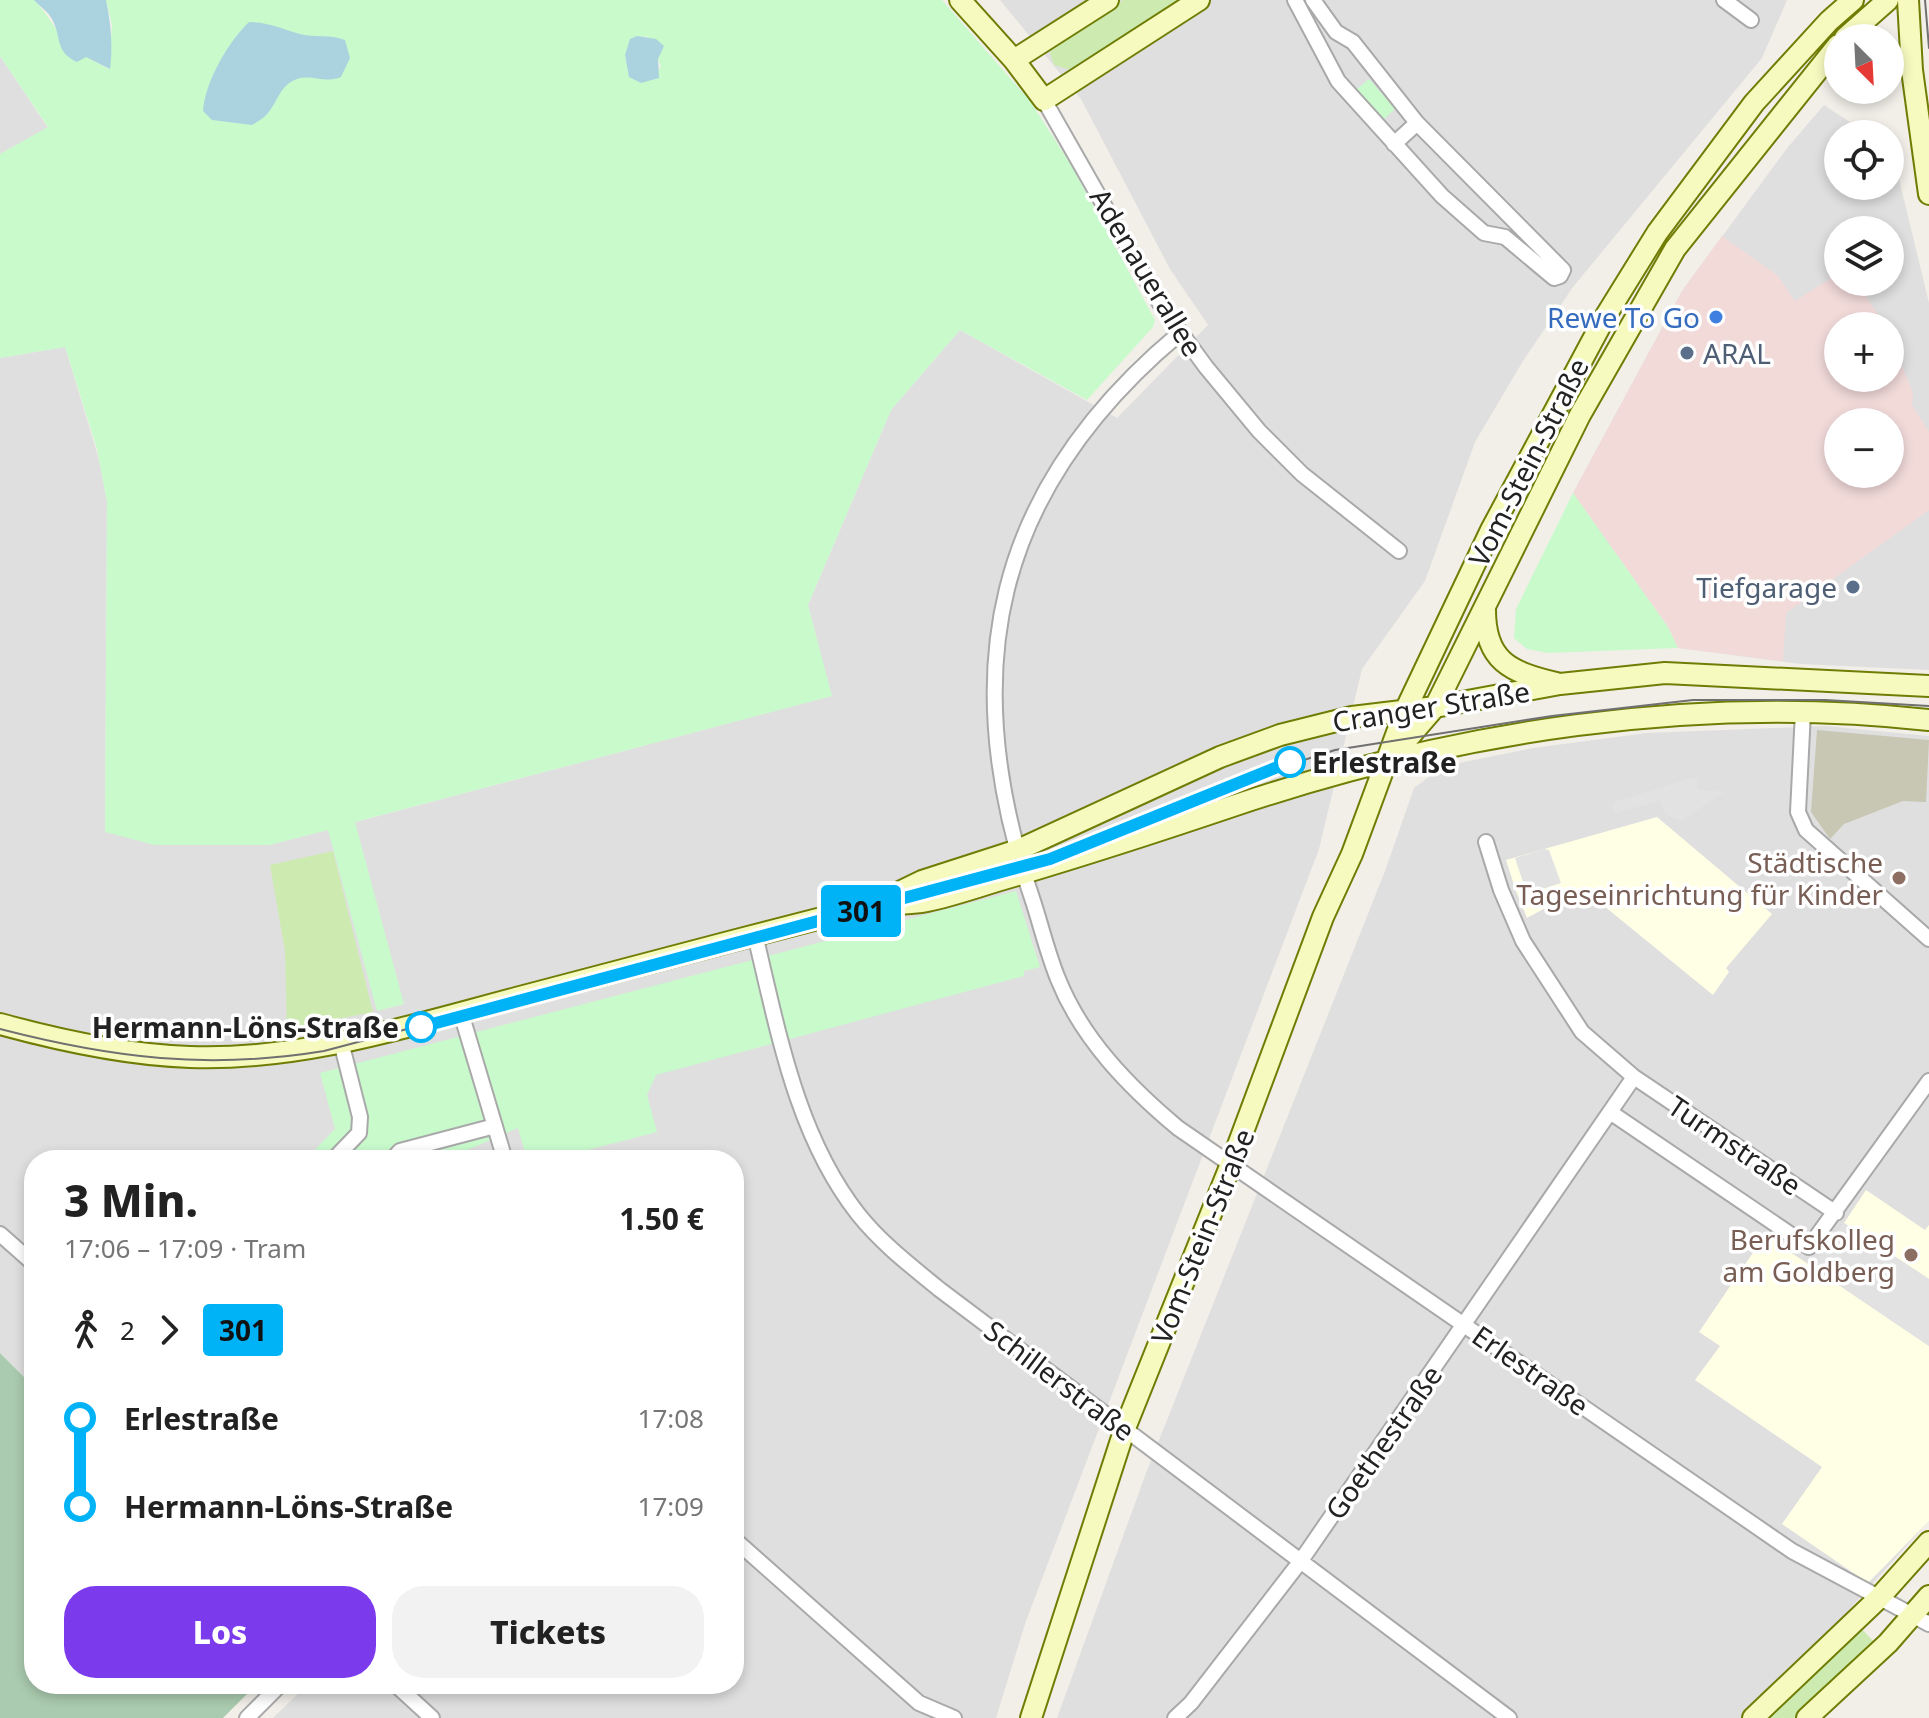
<!DOCTYPE html>
<html lang="de">
<head>
<meta charset="utf-8">
<style>
	:root { --surface:#fff; --page:#f2f2f2; --text:#222; --muted:#767676; --accent:#7c3aed }
	body { margin:0; font-family:"Noto Sans",sans-serif; background:var(--page); color:var(--text); height:100vh; display:flex; flex-direction:column; font-size:30px; white-space:nowrap }
	* { box-sizing:border-box; margin:0 }
	p { font-size:26px; color:var(--muted) }
	.icon { flex:none; width:44px; height:44px; fill:none; stroke:currentColor; stroke-width:2; stroke-linecap:round; stroke-linejoin:round }
	.map { position:relative; flex:1; overflow:hidden }
	.side { position:absolute; left:24px; top:1150px; width:720px; height:544px; display:flex; flex-direction:column; background:var(--surface); border-radius:32px; box-shadow:0 4px 12px #0003 }
	.side>* { flex:none }
	.badge { padding:0 16px; border-radius:6px; font-size:28px; line-height:52px }
	.needle { width:52px; rotate:156deg }
	.buttons { position:absolute; left:1824px; top:24px; display:grid; gap:16px }
	.buttons a { display:grid; place-items:center; width:80px; height:80px; border-radius:50%; background:var(--surface); box-shadow:0 4px 12px #0003; font-size:40px }
	.map>.badge { position:absolute; translate:-50% -50%; box-shadow:0 0 0 4px #fff }
	.legs { display:flex; align-items:center; gap:12px; height:88px; padding:0 40px; font-size:26px }
	.legs p { margin-inline-start:auto }
	.overview { display:flex; align-items:center; justify-content:space-between; height:136px; padding:0 40px }
	h1 { font-size:44px; font-weight:800; line-height:60px }
	.cta { display:flex; gap:16px; margin-top:auto; padding:16px 40px }
	.cta a { flex:1; height:92px; border-radius:32px; background:var(--accent); color:#fff; font-size:32px; font-weight:800; line-height:92px; text-align:center }
	.cta a+a { background:var(--page); color:var(--text) }
	ul { padding:0 40px; list-style:none }
	li { display:flex; align-items:center; gap:28px; height:88px; font-size:30px }
	li i { display:grid; place-items:center; width:12px; height:100%; margin:0 10px; background:currentColor }
	li i::after { content:''; width:20px; height:20px; margin:-10px; border:6px solid; border-radius:50%; background:var(--surface) }
	li p { margin-inline-start:auto }
	li:first-child i { background:linear-gradient(#0000 50%,currentColor 0) }
	li:last-child i { background:linear-gradient(currentColor 50%,#0000 0) }
	.map>svg:first-child { display:block }
	.residential { fill:#e0dfdf; fill-rule:evenodd }
	.commercial { fill:#f2dad9; fill-rule:evenodd }
	.education { fill:#ffffe5 }
	.construction { fill:#c7c7b4 }
	.grass { fill:#cdebb0 }
	.cemetery { fill:#aacbaf }
	.park { fill:#c8facc; fill-rule:evenodd }
	.parking { fill:#e2e2e2 }
	.water { fill:#aad3df }
	.lines { fill:none; stroke-linecap:round; stroke-linejoin:round }
	.street-casing { stroke:#a9a9a9; stroke-width:18 }
	.secondary-casing { stroke:#707d05; stroke-width:24 }
	.street { stroke:#fff; stroke-width:14 }
	.secondary { stroke:#f7fabf; stroke-width:20 }
	.tram { stroke:#707070; stroke-width:2 }
	.line-1-casing { stroke:#fff; stroke-width:18 }
	.line-1 { stroke:#00b2f6; stroke-width:12 }
	.shop-dot { fill:#3f7fe0; stroke:#fff; stroke-width:3 }
	.service-dot { fill:#5c6f8a; stroke:#fff; stroke-width:3 }
	.stop-1-dot { fill:#fff; stroke:#00b2f6; stroke-width:4 }
	.education-dot { fill:#8d6e63; stroke:#fff; stroke-width:3 }
	.labels { text-anchor:middle; dominant-baseline:central; stroke-width:7; stroke-linejoin:round; paint-order:stroke }
	.street-label { font-size:28px; fill:#222; stroke:#fff }
	.shop-label { font-size:28px; fill:#366cbe; stroke:#fff; text-anchor:end }
	.service-label { font-size:28px; fill:#4e5e75; stroke:#fff; text-anchor:start }
	.stop-label { font-size:28px; font-weight:bold; fill:#222; stroke:#fff; text-anchor:start }
	.education-label { font-size:28px; fill:#785e54; stroke:#fff; text-anchor:end }
</style>
</head>
<body>
<div class="map">
<svg width="1929" height="1718" viewBox="0 0 1929 1718">
	<rect width="100%" height="100%" fill="#f2efe9"/>
	<!-- residential -->
	<path class="residential" d="M 1000,0 L 1787,0 L 1762,58 L 1573,287 L 1523,361 L 1475,442 L 1425,581 L 1362,669 L 1319,849 L 1026,1621 L 996,1718 L 273,1718 L 308,1684 L 734,1684 L 734,1160 L 34,1160 L 34,1387 L 0,1353 L 0,358 L 65,347 L 99,459 L 107,502 L 105,832 L 269,845 L 831,696 L 808,605 L 891,410 L 960,330 L 1117,418 L 1208,325 L 1170,269 L 1081,99 Z
		M 0,56 L 48,128 L 0,154 Z
		M 1824,105 L 1868,134 L 1838,134 L 1838,186 L 1890,186 L 1892,150 L 1929,303 L 1929,670 L 1801,664 L 1678,648 L 1668,627 L 1573,493 L 1682,291 L 1788,147 ZM 1838,230 L 1890,230 L 1890,282 L 1838,282 ZM 1838,326 L 1890,326 L 1890,378 L 1838,378 ZM 1838,422 L 1890,422 L 1890,474 L 1838,474 Z
		M 1826,726 L 1929,736 L 1929,1521 L 1828,1633 L 1741,1718 L 1057,1718 L 1146,1473 L 1385,871 L 1414,788 L 1444,766 L 1533,748 L 1647,733 Z"/>
	<!-- commercial -->
	<path class="commercial" d="M 1722,236 L 1778,276 L 1795,301 L 1838,274 L 1838,282 L 1857,282 L 1885,326 L 1838,326 L 1838,378 L 1890,378 L 1890,337 L 1913,393 L 1912,405 L 1929,432 L 1929,510 L 1786,613 L 1783,661 L 1678,648 L 1668,627 L 1573,493 L 1682,291 ZM 1838,422 L 1890,422 L 1890,474 L 1838,474 Z"/>
	<!-- education -->
	<path class="education" d="M 1657,817 L 1772,914 L 1726,968 L 1729,972 L 1713,995 L 1582,888 L 1527,918 L 1516,891 L 1506,860 Z
		M 1866,1190 L 1925,1230 L 1929,1225 L 1929,1279 L 1844,1223 Z
		M 1765,1235 L 1929,1346 L 1929,1521 L 1868,1583 L 1782,1524 L 1822,1467 L 1695,1380 L 1720,1346 L 1699,1332 Z"/>
	<!-- construction -->
	<path class="construction" d="M 1817,730 L 1929,740 L 1926,802 L 1903,801 L 1844,824 L 1830,839 L 1811,812 Z"/>
	<!-- grass -->
	<path class="grass" d="M 1123,0 L 1183,0 L 1071,70 L 1054,65 L 1050,53 L 1054,44 Z
		M 333,851 L 373,1012 L 287,1029 L 285,951 L 270,865 Z
		M 1860,1627 L 1875,1643 L 1795,1718 L 1767,1718 Z"/>
	<!-- cemetery -->
	<path class="cemetery" d="M 0,1353 L 34,1387 L 34,1684 L 257,1684 L 223,1718 L 0,1718 Z"/>
	<!-- park -->
	<path class="park" d="M 0,0 L 34,0 C 55,22 57,37 81,58 L 86,57 L 109,69 L 112,25 L 106,0 L 942,0 L 1030,101 L 1071,165 L 1155,320 L 1153,327 L 1087,400 L 960,330 L 891,410 L 808,605 L 832,696 L 355,822 L 404,1004 L 377,1011 L 328,830 L 269,845 L 155,845 L 105,832 L 107,502 L 97,449 L 65,347 L 0,358 L 0,154 L 48,127 L 0,56 ZM 645,36 L 663,46 L 658,59 L 661,67 L 649,79 L 629,77 L 625,55 Z
		M 1369,79 L 1395,109 L 1382,121 L 1356,90 Z
		M 1573,493 L 1668,627 L 1678,648 L 1548,653 L 1527,649 L 1514,638 L 1516,609 Z
		M 1016,891 L 1040,967 L 1024,971 L 1024,976 L 656,1075 L 647,1095 L 657,1132 L 549,1160 L 527,1160 L 518,1128 L 444,1160 L 305,1160 L 335,1129 L 320,1073 Z"/>
	<!-- parking -->
	<path class="parking" d="M 1690,778 L 1697,779 L 1697,789 L 1724,792 L 1681,821 L 1665,814 L 1660,800 L 1615,814 L 1612,803 Z
		M 1544,849 L 1549,850 L 1561,883 L 1527,894 L 1515,858 Z
		M 1844,1223 L 1929,1279 L 1929,1346 L 1812,1267 Z"/>
	<!-- water -->
	<path class="water" d="M 34,0 L 106,0 C 111,23 113,47 110,69 L 86,57 L 77,62 C 54,51 62,37 52,19 C 48,11 40,7 34,0 Z
		M 249,22 C 269,22 282,29 300,34 C 316,38 329,34 345,40 L 350,58 L 341,77 C 323,84 313,74 297,79 C 280,85 278,101 268,113 C 264,118 257,122 252,125 L 212,120 L 203,111 C 205,82 228,42 249,22 Z
		M 637,36 L 656,39 L 664,46 L 658,59 L 659,78 L 641,83 L 629,77 L 625,55 L 630,39 Z"/>
	<g class="lines">
		<defs>
			<path id="street" d="M 1295,0 L 1338,81 L 1442,196 L 1484,233 L 1505,237 L 1554,278 L 1560,276 L 1563,270 L 1417,123 L 1353,42 L 1336,32 L 1313,0
				M 1724,0 L 1751,20
				M 1044,100 L 1162,307 L 1206,367 L 1259,431 L 1302,474 L 1399,551
				M 1394,144 L 1417,123
				M 1180,333 C 993,489 955,671 1032,898 C 1041,925 1047,952 1058,979 C 1082,1039 1129,1087 1178,1128 L 1792,1551 L 1929,1624
				M 1803,712 L 1798,812 L 1806,830 L 1929,939
				M 1486,842 L 1501,890 L 1523,941 L 1582,1032 L 1634,1077 L 1836,1213
				M 755,935 C 778,1030 796,1135 858,1214 C 881,1243 911,1266 939,1289 L 1509,1718
				M 461,1013 L 505,1160
				M 1610,1112 L 1809,1247 L 1929,1081
				M 333,1160 L 359,1133 L 360,1117 L 341,1042
				M 392,1160 L 400,1151 L 495,1126
				M 0,1234 L 34,1264
				M 734,1539 L 919,1703 L 954,1718
				M 395,1684 L 432,1718
				M 247,1718 L 281,1684
				M 1175,1718 L 1191,1703 L 1300,1562 L 1634,1077"/>
			<path id="secondary" d="M 960,0 L 1014,60 L 1044,100 L 1199,0
				M 1908,0 L 1912,70 L 1929,194
				M 1845,38 L 1888,0
				M 1890,54 L 1912,70
				M 1014,60 L 1108,0
				M 1485,610 C 1485,661 1510,672 1556,683
				M 1397,751 L 1435,707 L 1580,415 L 1675,249 L 1838,45
				M 883,900 L 922,881 L 1018,850 L 1220,757 L 1280,735 L 1352,717 L 1435,707 L 1560,684 L 1665,673 L 1929,686
				M 0,1024 C 62,1041 126,1055 190,1057 C 300,1061 410,1026 516,998 C 635,967 753,935 872,905 C 890,903 909,905 927,901 C 956,895 985,884 1014,876 C 1088,854 1159,831 1233,806 C 1455,731 1695,694 1929,720
				M 1031,1718 L 1125,1428 L 1231,1164 L 1323,917 L 1352,854 L 1405,711 L 1491,530 L 1605,317 L 1657,233 L 1754,103 L 1829,21 L 1853,0
				M 1753,1718 L 1878,1599 L 1929,1542
				M 1807,1718 L 1888,1643 L 1929,1596"/>
		</defs>
		<!-- street casing -->
		<use href="#street" class="street-casing"/>
		<!-- secondary casing -->
		<use href="#secondary" class="secondary-casing"/>
		<!-- street -->
		<use href="#street" class="street"/>
		<!-- secondary -->
		<use href="#secondary" class="secondary"/>
		<!-- tram -->
		<path class="tram" d="M 1925,0 L 1929,48
			M 0,1029 C 112,1058 208,1070 324,1051 L 1050,859 L 1245,779 L 1335,750 L 1552,716 L 1693,700 L 1825,700 L 1929,706"/>
	</g>
	<g class="lines">
		<defs>
			<path id="line-1" d="M 421,1027 L 1050,859 L 1290,762"/>
		</defs>
		<!-- line-1 casing -->
		<use href="#line-1" class="line-1-casing"/>
		<!-- line-1 -->
		<use href="#line-1" class="line-1"/>
	</g>
	<!-- markers -->
	<circle class="shop-dot" cx="1716" cy="317" r="8"/>
	<g class="service-dot">
		<circle cx="1687" cy="353" r="8"/>
		<circle cx="1853" cy="587" r="8"/>
	</g>
	<g class="stop-1-dot">
		<circle cx="1290" cy="762" r="14"/>
		<circle cx="421" cy="1027" r="14"/>
	</g>
	<g class="education-dot">
		<circle cx="1899" cy="878" r="8"/>
		<circle cx="1911" cy="1255" r="8"/>
	</g>
	<g class="labels">
		<!-- street labels -->
		<g class="street-label">
			<text transform="translate(1147 272) rotate(59)">Adenauerallee</text>
			<text transform="translate(1528 462) rotate(-63)">Vom-Stein-Straße</text>
			<text transform="translate(1431 706) rotate(-9)">Cranger Straße</text>
			<text transform="translate(1735 1145) rotate(34)">Turmstraße</text>
			<text transform="translate(1202 1236) rotate(-68)">Vom-Stein-Straße</text>
			<text transform="translate(1531 1370) rotate(35)">Erlestraße</text>
			<text transform="translate(1060 1380) rotate(37)">Schillerstraße</text>
			<text transform="translate(1383 1442) rotate(-55)">Goethestraße</text>
		</g>
		<!-- shop labels -->
		<g class="shop-label">
			<text x="1700" y="317">Rewe To Go</text>
		</g>
		<!-- service labels -->
		<g class="service-label">
			<text x="1703" y="353">ARAL</text>
			<text x="1837" y="587" text-anchor="end">Tiefgarage</text>
		</g>
		<!-- stop labels -->
		<g class="stop-label">
			<text x="1312" y="762">Erlestraße</text>
			<text x="399" y="1027" text-anchor="end">Hermann-Löns-Straße</text>
		</g>
		<!-- education labels -->
		<g class="education-label">
			<text x="1883" y="862">Städtische<tspan x="1883" dy="32">Tageseinrichtung für Kinder</tspan></text>
			<text x="1895" y="1239">Berufskolleg<tspan x="1895" dy="32">am Goldberg</tspan></text>
		</g>
	</g>
</svg>
<div class="buttons">
<a><svg class="needle" viewBox="-14 -14 28 28"><path d="M0-13l5 13h-10z" fill="#e53935"/><path d="M0 13l5-13h-10z" fill="#767676"/></svg></a>
<a><svg class="icon" aria-label="locate" viewBox="0 0 24 24"><circle cx="12" cy="12" r="6"/><path d="M12 2v4M12 18v4M2 12h4M18 12h4"/></svg></a>
<a><svg class="icon" aria-label="layers" viewBox="0 0 24 24"><path d="M12 4l9 5-9 5-9-5zM3 14l9 5 9-5"/></svg></a>
<a>+</a>
<a>−</a>
</div>
<b class="badge" style="left:861px;top:911px;background:#00b2f6;color:#111">301</b>
<section class="side">
<div class="overview"><div><h1>3 Min.</h1><p>17:06 – 17:09 · Tram</p></div><b>1.50 €</b></div>
<div class="legs"><svg class="icon" aria-label="walk" viewBox="0 0 24 24"><circle cx="13" cy="4" r="2"/><path d="M13 8l-2 6 4 7M11 14l-3 7M7 12l3-4h3l4 4"/></svg>2<svg class="icon" aria-label="forward" viewBox="0 0 24 24"><path d="M9 5l7 7-7 7"/></svg><b class="badge" style="background:#00b2f6;color:#111">301</b></div>
<ul>
<li><i style="color:#00b2f6"></i><b>Erlestraße</b><p>17:08</p></li>
<li><i style="color:#00b2f6"></i><b>Hermann-Löns-Straße</b><p>17:09</p></li>
</ul>
<div class="cta"><a>Los</a><a>Tickets</a></div>
</section>
</div>
</body>
</html>
